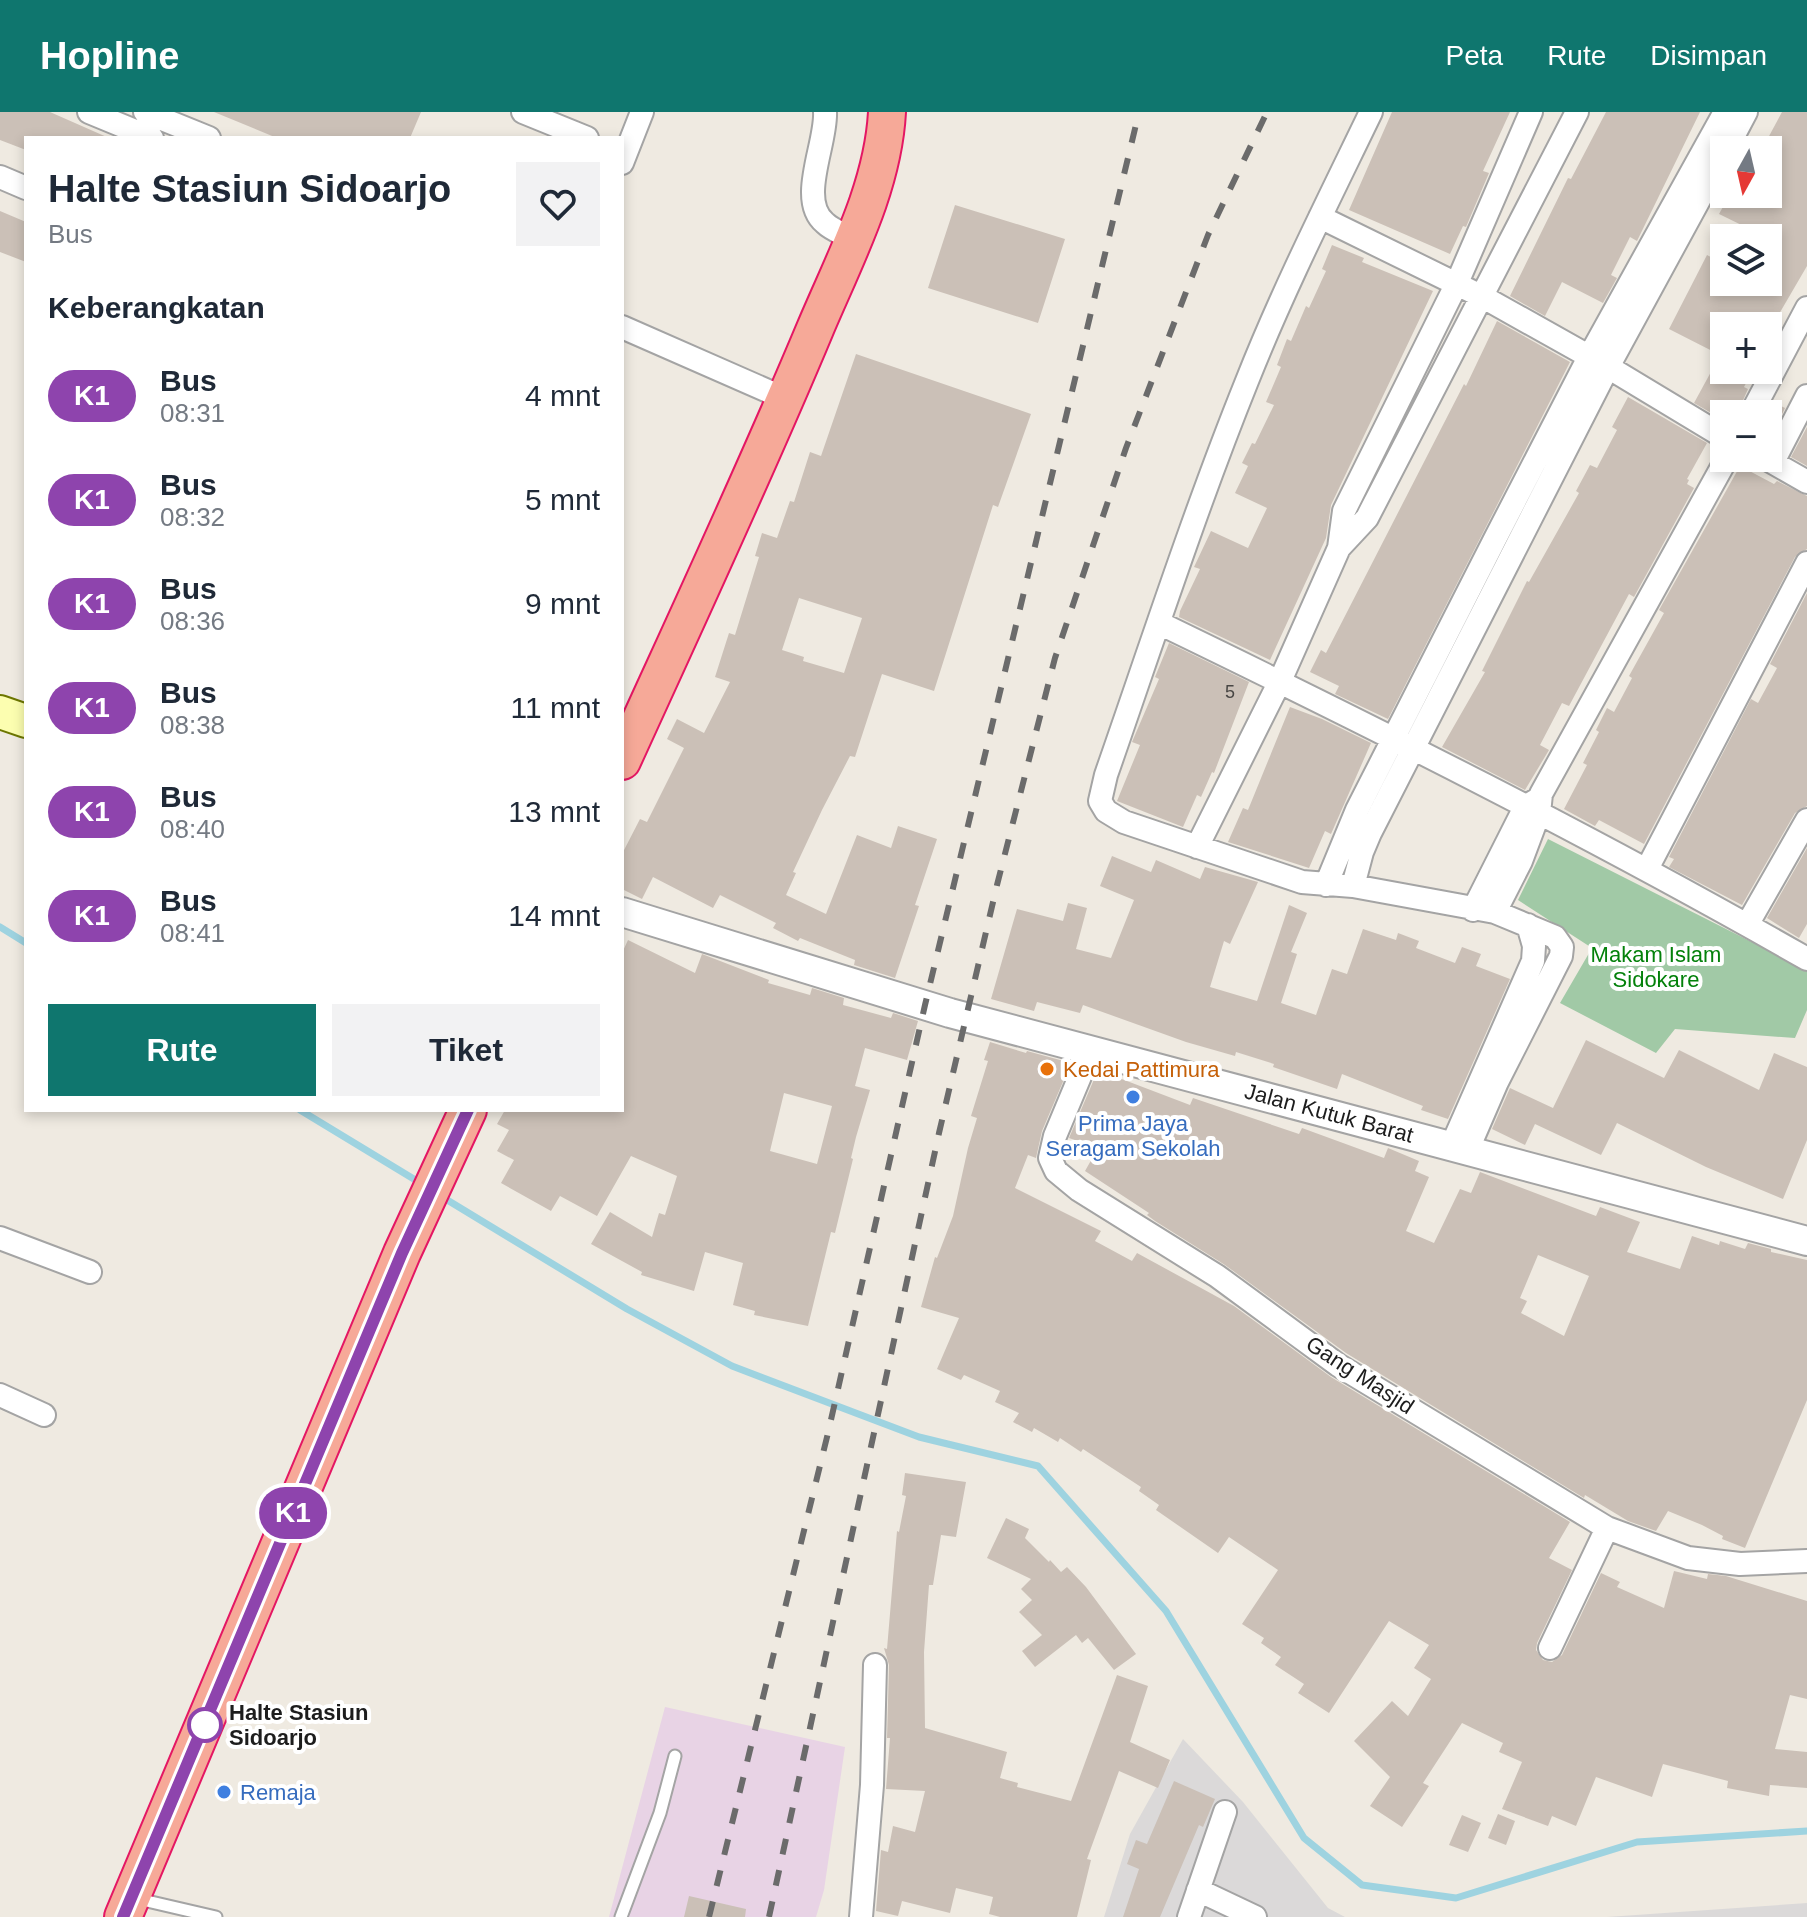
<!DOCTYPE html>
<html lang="id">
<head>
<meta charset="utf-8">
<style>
	:root { --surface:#fff; --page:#f2f2f3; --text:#1f2937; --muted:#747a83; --accent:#0f766e }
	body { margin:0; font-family:Arial,sans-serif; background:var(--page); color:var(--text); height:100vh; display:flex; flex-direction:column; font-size:30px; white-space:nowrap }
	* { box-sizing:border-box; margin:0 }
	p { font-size:26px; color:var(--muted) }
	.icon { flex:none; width:44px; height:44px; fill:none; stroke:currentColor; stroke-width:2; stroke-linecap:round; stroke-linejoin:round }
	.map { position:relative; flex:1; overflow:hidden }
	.drawer { position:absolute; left:24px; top:24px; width:600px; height:976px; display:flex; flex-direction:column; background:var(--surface); border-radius:0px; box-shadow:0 4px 12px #0003 }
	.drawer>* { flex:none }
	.badge { padding:0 16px; border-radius:26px; font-size:28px; line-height:52px }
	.needle { width:52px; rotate:188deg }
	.buttons { position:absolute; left:1710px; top:24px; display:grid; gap:16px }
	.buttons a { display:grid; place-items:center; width:72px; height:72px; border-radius:0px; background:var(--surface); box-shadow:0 4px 12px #0003; font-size:40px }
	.map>.badge { position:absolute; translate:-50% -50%; box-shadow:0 0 0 4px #fff }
	h2 { padding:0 24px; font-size:30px; line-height:72px }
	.round { display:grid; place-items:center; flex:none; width:84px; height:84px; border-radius:0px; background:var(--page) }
	.headline { display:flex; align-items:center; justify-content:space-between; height:136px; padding:0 24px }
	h1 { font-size:38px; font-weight:700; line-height:60px }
	.primary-button { display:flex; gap:16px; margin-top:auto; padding:16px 24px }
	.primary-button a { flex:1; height:92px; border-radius:0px; background:var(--accent); color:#fff; font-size:32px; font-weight:700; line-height:92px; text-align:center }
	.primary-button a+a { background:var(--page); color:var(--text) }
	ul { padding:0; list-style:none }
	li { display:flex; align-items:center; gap:24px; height:104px; padding:0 24px }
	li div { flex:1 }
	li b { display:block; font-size:30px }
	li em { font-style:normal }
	li .badge { min-width:88px; font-weight:700; text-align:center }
	header { display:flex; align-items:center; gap:48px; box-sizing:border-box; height:112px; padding:0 40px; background:var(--accent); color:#fff }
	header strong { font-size:38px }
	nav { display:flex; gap:44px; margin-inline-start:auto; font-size:28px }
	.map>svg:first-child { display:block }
	.residential { fill:#dbd9d9 }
	.industrial { fill:#e8d3e5 }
	.cemetery { fill:#a1c9a6 }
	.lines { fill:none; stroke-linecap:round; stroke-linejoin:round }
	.stream { stroke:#9ed3e0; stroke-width:7 }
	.building { fill:#cbc0b7; fill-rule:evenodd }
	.service-casing { stroke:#a4a4a4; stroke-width:15 }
	.minor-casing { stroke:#a4a4a4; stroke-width:26 }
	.tertiary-casing { stroke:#a4a4a4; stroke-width:32 }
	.secondary-casing { stroke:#6d7700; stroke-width:36 }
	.trunk-casing { stroke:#e41763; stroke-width:40 }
	.service { stroke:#fff; stroke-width:11 }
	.minor { stroke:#fff; stroke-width:22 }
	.tertiary { stroke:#fff; stroke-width:28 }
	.secondary { stroke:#fcfeb0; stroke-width:32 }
	.trunk { stroke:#f6a998; stroke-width:36 }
	.rail { stroke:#6b6b6b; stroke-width:6; stroke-dasharray:16 16; stroke-linecap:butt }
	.line-casing { stroke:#fff; stroke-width:18 }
	.line { stroke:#8e44ad; stroke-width:12 }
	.food-dot { fill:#e8710a; stroke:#fff; stroke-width:3 }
	.shop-dot { fill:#3f7fe0; stroke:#fff; stroke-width:3 }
	.stop-dot { fill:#fff; stroke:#8e44ad; stroke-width:4 }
	.labels { text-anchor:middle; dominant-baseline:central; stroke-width:8; stroke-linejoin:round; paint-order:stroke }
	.number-label { font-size:18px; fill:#484644 }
	.park-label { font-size:22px; fill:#04810b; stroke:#fff }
	.food-label { font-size:22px; fill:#c56008; stroke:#fff; text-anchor:start }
	.street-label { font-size:22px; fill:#1d1d1d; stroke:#fff }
	.shop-label { font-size:22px; fill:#366cbe; stroke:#fff }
	.stop-label { font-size:22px; font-weight:bold; fill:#1d1d1d; stroke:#fff; text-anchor:start }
</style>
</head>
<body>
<header>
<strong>Hopline</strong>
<nav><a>Peta</a><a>Rute</a><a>Disimpan</a></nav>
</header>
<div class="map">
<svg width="1807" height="1805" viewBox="0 0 1807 1805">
	<rect width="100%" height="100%" fill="#efeae1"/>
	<!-- residential -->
	<path class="residential" d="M 1183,1627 L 1243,1690 L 1328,1796 L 1345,1805 L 1104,1805 L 1130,1722 Z
		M 1807,1791 L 1807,1805 L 1607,1805 Z"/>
	<!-- industrial -->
	<path class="industrial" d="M 665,1595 L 845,1635 L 824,1778 L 816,1805 L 609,1805 Z"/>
	<!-- cemetery -->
	<path class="cemetery" d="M 1548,727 L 1807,858 L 1807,898 L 1795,926 L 1675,917 L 1656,941 L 1560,891 L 1592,836 L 1518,788 Z"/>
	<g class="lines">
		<!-- stream -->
		<path class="stream" d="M 0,815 L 26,831
			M 300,998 L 422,1072
			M 439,1083 L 627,1197 L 732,1254 L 919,1325 L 1038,1354 L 1166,1499 L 1304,1726 L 1362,1773 L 1456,1786 L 1637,1730 L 1807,1719"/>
	</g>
	<!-- building -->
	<path class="building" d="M 0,0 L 50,0 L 109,26 L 26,26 L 26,38 L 0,28 Z
		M 214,0 L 421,0 L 410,26 L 277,26 Z
		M 1392,0 L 1510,0 L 1483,59 L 1489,61 L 1466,115 L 1463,114 L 1450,142 L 1349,98 Z
		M 1606,0 L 1700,0 L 1637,129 L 1630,125 L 1611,163 L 1617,166 L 1603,191 L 1562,170 L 1545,204 L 1510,184 L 1568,66 L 1571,67 Z
		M 1782,0 L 1807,0 L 1807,154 L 1772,214 L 1724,214 L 1724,245 L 1669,217 L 1707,143 L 1724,152 L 1724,170 L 1768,170 L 1768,126 L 1719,102 L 1730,82 L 1743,82 L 1768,96 L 1768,26 Z
		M 955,93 L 1065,127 L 1038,211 L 928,176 Z
		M 0,99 L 26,110 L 26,150 L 0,140 Z
		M 1332,133 L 1364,146 L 1362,150 L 1433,179 L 1331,393 L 1326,426 L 1270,548 L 1179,505 L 1180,499 L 1200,457 L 1194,455 L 1211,419 L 1248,436 L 1267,396 L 1235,381 L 1248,354 L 1242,351 L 1252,331 L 1255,332 L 1274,293 L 1266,290 L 1281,255 L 1277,253 L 1287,227 L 1291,229 L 1306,194 L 1309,196 L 1326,159 L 1322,157 Z
		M 1497,209 L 1570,250 L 1388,607 L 1335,582 L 1339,574 L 1310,560 L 1321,538 L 1326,541 L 1464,272 L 1466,274 Z
		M 856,242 L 1031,302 L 998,395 L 993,393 L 934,579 L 882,562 L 855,645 L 850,644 L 822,698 L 793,760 L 796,761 L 786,783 L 826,802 L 857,723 L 891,736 L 898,714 L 937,727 L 915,793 L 919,794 L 895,866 L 854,853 L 855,848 L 800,826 L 798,829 L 773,816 L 776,811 L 720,783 L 713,796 L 653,765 L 642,787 L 622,777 L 622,742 L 640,707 L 647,710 L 684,636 L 667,627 L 677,607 L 704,621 L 730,570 L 715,565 L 729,521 L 735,523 L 759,445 L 755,444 L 762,421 L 777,426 L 790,389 L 794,390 L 810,340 L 821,344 ZM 799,486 L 862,506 L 844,561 L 803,549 L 804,545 L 782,538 Z
		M 1712,258 L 1753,258 L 1744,275 L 1748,277 L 1737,302 L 1725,296 L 1720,306 L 1694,291 Z
		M 1628,285 L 1707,331 L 1687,367 L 1689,368 L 1687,372 L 1694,376 L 1634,485 L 1629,482 L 1569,594 L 1562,591 L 1540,633 L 1549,638 L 1525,678 L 1442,635 L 1485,560 L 1482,559 L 1527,469 L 1529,470 L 1579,381 L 1576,379 L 1590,353 L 1597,356 L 1617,318 L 1612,315 Z
		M 1773,290 L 1785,296 L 1772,322 L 1768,320 L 1767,302 Z
		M 1807,315 L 1807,354 L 1791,345 Z
		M 1740,354 L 1774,372 L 1777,369 L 1807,384 L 1807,437 L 1795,445 L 1644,732 L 1599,708 L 1595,714 L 1564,697 L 1587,653 L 1583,651 L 1599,620 L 1596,618 L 1607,596 L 1614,600 L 1632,566 L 1629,564 L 1664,501 L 1659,498 Z
		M 1807,481 L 1807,694 L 1795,701 L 1742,793 L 1669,755 L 1674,747 L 1669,745 L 1751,587 L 1758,591 L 1777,556 L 1770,552 Z
		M 1169,531 L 1249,570 L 1214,661 L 1212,660 L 1201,685 L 1197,683 L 1183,715 L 1117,689 L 1140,633 L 1132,630 L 1159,567 L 1155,565 Z
		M 1290,595 L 1322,607 L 1371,631 L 1331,722 L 1325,719 L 1309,756 L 1228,730 L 1243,696 L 1248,698 Z
		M 1807,736 L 1807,812 L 1799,826 L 1767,806 Z
		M 1112,744 L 1151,760 L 1156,748 L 1200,767 L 1205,755 L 1258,770 L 1230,832 L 1224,829 L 1210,875 L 1257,889 L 1289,793 L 1307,801 L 1291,840 L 1297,842 L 1281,891 L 1316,903 L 1332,857 L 1347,862 L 1363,817 L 1396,828 L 1398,821 L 1419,829 L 1416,836 L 1455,851 L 1462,835 L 1481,842 L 1476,854 L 1510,867 L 1448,1007 L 1421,998 L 1423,994 L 1342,962 L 1337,977 L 1273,955 L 1274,952 L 1236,940 L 1235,944 L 1186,930 L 1083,893 L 1080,901 L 1037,890 L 1034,899 L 991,887 L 1017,797 L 1063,809 L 1068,791 L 1087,796 L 1076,837 L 1111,846 L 1134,788 L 1100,774 Z
		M 628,828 L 695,861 L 702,842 L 769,868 L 768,871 L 810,883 L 812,876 L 844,886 L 843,893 L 891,906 L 893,901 L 918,909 L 907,948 L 865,936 L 855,974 L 870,978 L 856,1025 L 851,1046 L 853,1047 L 835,1121 L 831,1120 L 808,1214 L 754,1203 L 755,1199 L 733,1193 L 743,1151 L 705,1140 L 694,1179 L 641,1163 L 642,1160 L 591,1132 L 610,1100 L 652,1125 L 659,1101 L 665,1103 L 677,1064 L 631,1044 L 597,1104 L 560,1084 L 551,1099 L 501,1071 L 514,1048 L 497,1039 L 509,1018 L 497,1012 L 505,998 L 622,998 L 622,841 ZM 784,981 L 832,994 L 817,1052 L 770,1039 Z
		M 1586,928 L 1664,966 L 1679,938 L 1759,978 L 1774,941 L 1807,955 L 1807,1028 L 1783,1087 L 1706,1055 L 1617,1011 L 1601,1043 L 1535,1012 L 1525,1033 L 1492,1017 L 1510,976 L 1553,996 Z
		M 990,930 L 1026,941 L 1027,939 L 1071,951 L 1042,1019 L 1036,1046 L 1028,1043 L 1015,1076 L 1101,1119 L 1095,1129 L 1132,1149 L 1137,1141 L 1234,1194 L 1331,1265 L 1570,1410 L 1549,1446 L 1572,1458 L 1537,1531 L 1536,1538 L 1543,1548 L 1552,1550 L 1562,1543 L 1601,1461 L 1620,1470 L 1617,1475 L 1664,1496 L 1674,1459 L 1707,1467 L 1708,1462 L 1726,1464 L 1807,1489 L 1807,1587 L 1790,1583 L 1775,1637 L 1807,1640 L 1807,1676 L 1770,1673 L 1769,1684 L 1727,1676 L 1728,1669 L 1663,1652 L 1652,1685 L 1596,1665 L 1576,1714 L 1552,1704 L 1548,1714 L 1502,1697 L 1522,1650 L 1499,1640 L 1503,1631 L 1462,1611 L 1423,1671 L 1429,1674 L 1402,1715 L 1370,1694 L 1390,1665 L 1354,1629 L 1392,1589 L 1408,1604 L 1431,1567 L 1414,1556 L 1429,1533 L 1389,1509 L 1329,1601 L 1298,1581 L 1304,1572 L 1275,1553 L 1281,1545 L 1261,1531 L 1264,1526 L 1242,1512 L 1278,1458 L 1229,1425 L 1218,1441 L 1156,1398 L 1159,1393 L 1139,1379 L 1141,1375 L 1083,1337 L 1081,1340 L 1060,1326 L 1058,1330 L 1034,1316 L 1032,1320 L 1013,1310 L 1019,1301 L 995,1290 L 1000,1279 L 964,1263 L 961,1268 L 937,1257 L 959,1206 L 921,1195 L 935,1145 L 937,1146 L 953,1104 L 968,1036 L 977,1006 L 971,1004 L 988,949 L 984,948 Z
		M 1098,958 L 1120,964 L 1119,966 L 1190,993 L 1193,986 L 1299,1022 L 1302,1016 L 1384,1046 L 1388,1036 L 1419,1049 L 1415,1059 L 1429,1065 L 1406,1119 L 1434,1131 L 1460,1077 L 1471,1081 L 1480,1060 L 1596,1104 L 1600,1095 L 1640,1110 L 1627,1140 L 1680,1157 L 1692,1124 L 1719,1133 L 1720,1129 L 1745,1137 L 1748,1131 L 1771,1137 L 1771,1140 L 1807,1148 L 1807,1288 L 1745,1436 L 1722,1427 L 1723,1424 L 1702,1413 L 1668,1399 L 1656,1419 L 1628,1409 L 1585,1383 L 1584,1386 L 1346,1241 L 1225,1153 L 1155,1109 L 1147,1103 L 1149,1101 L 1085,1059 L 1098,1036 L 1069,1026 ZM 1538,1143 L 1589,1164 L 1564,1224 L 1521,1201 L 1527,1189 L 1520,1186 Z
		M 905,1361 L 966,1370 L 956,1425 L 941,1423 L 933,1473 L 929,1473 L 924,1540 L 925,1616 L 1007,1640 L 1000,1666 L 1018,1671 L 1017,1675 L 1071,1689 L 1117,1563 L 1148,1574 L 1130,1630 L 1170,1648 L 1158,1676 L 1119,1659 L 1087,1747 L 1091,1748 L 1077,1805 L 1000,1805 L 989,1802 L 993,1785 L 956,1776 L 950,1801 L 902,1789 L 898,1804 L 876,1799 L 881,1738 L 888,1740 L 893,1714 L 915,1720 L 925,1679 L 886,1677 L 890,1626 L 887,1626 L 889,1553 L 884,1536 L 887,1537 L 897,1419 L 899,1420 L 906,1384 L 902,1383 Z
		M 1006,1406 L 1029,1417 L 1025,1426 L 1049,1450 L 1050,1448 L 1061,1460 L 1067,1455 L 1086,1475 L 1136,1542 L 1114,1558 L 1088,1526 L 1082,1531 L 1076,1523 L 1035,1555 L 1022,1539 L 1042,1523 L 1019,1500 L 1032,1488 L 1021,1477 L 1031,1467 L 987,1446 Z
		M 1174,1669 L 1215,1687 L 1203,1715 L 1199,1713 L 1160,1805 L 1123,1805 L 1139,1757 L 1127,1752 L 1136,1728 L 1147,1732 Z
		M 1498,1702 L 1515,1709 L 1506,1733 L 1488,1726 Z
		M 1462,1703 L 1481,1711 L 1468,1740 L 1449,1733 Z
		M 689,1784 L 746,1797 L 745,1805 L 684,1805 Z"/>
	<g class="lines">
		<defs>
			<path id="service" d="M 134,1786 L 216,1805
				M 621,1805 L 660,1701 L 675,1644"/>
			<path id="minor" d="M 89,0 L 152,26
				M 145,0 L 209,26
				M 523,0 L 587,26
				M 825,0 C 827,31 797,88 825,111 C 832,118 844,122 853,127
				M 1371,0 C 1328,89 1283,178 1247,269 C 1195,398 1152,531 1106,663 L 1100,689 L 1106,699 L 1124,710 L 1302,770 L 1353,774 L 1495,800 L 1555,825 L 1562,835 L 1561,844 L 1497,970 L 1468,1037
				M 1726,38 L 1746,0
				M 622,51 L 642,0
				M 0,65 L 26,76
				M 1320,105 L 1483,185 L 1608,255 L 1724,325
				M 622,215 L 786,287
				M 1751,302 L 1807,196
				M 1765,346 L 1807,370
				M 1773,350 L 1807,284
				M 1339,436 L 1367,406 L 1577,0
				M 1159,511 C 1378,617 1595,726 1807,847
				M 1197,735 L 1280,569 L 1339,436 L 1344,399 L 1457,171 L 1531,0
				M 1647,757 L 1807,451
				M 1326,773 L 1357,698 L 1495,427 L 1589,245 L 1725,0
				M 1353,774 L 1362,740 L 1370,721 L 1608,255 L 1724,42
				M 1473,798 L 1525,695 L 1538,687
				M 1495,800 L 1521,749 L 1539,701 L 1541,682 L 1727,346
				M 1747,813 L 1807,708
				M 1091,938 L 1055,1024 L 1050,1046 L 1056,1059 L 1079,1078 L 1217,1164 L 1338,1253 L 1607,1416 L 1688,1446 L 1740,1452 L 1807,1449
				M 1452,1033 L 1533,849 L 1534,834 L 1528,813
				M 0,1126 L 90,1160
				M 0,1283 L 44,1303
				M 1550,1536 L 1607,1416
				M 1198,1778 L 1255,1805
				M 861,1805 L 872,1673 L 875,1553
				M 1189,1805 L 1225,1700"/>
			<path id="tertiary" d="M 622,800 L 950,901 L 1807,1129"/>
			<path id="secondary" d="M 0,600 L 26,609"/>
			<path id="trunk" d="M 622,649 C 687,506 754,363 815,217 C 844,148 883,76 887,0
				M 123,1805 L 402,1141 L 468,998"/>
		</defs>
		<!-- service casing -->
		<use href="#service" class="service-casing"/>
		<!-- minor casing -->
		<use href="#minor" class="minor-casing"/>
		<!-- tertiary casing -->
		<use href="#tertiary" class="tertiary-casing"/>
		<!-- secondary casing -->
		<use href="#secondary" class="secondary-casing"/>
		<!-- trunk casing -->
		<use href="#trunk" class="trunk-casing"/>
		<!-- service -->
		<use href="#service" class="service"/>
		<!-- minor -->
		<use href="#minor" class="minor"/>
		<!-- tertiary -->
		<use href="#tertiary" class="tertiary"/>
		<!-- secondary -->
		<use href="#secondary" class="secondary"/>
		<!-- trunk -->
		<use href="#trunk" class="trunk"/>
		<!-- rail -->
		<path class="rail" d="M 709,1805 L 828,1321 L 925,893 L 1139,0
			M 769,1805 L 939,1021 L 997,773 L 1055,546 L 1126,336 L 1208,123 L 1267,0"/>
	</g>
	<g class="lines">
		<defs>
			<path id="line" d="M 123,1805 L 402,1141 L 468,998"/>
		</defs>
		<!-- line casing -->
		<use href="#line" class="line-casing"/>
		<!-- line -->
		<use href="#line" class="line"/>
	</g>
	<!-- markers -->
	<circle class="food-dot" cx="1047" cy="957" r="8"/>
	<g class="shop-dot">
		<circle cx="1133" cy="985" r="8"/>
		<circle cx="224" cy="1680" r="8"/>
	</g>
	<circle class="stop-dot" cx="205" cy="1613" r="16"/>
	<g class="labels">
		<!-- number labels -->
		<g class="number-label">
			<text x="1230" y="580">5</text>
		</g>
		<!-- park labels -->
		<g class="park-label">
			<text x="1656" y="842">Makam Islam<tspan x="1656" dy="25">Sidokare</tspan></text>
		</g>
		<!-- food labels -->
		<g class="food-label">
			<text x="1063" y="957">Kedai Pattimura</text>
		</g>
		<!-- street labels -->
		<g class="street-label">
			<text transform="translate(1329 1001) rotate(15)">Jalan Kutuk Barat</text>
			<text transform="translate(1360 1263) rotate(33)">Gang Masjid</text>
		</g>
		<!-- shop labels -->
		<g class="shop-label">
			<text x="1133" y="1011">Prima Jaya<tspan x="1133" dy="25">Seragam Sekolah</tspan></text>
			<text x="240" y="1680" text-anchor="start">Remaja</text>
		</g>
		<!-- stop labels -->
		<g class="stop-label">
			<text x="229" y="1600">Halte Stasiun<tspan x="229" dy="25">Sidoarjo</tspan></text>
		</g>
	</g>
</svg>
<div class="buttons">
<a><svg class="needle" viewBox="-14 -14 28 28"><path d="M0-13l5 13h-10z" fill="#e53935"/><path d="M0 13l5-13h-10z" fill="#747a83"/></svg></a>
<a><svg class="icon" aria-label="layers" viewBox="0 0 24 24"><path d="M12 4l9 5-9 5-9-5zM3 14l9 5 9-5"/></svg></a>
<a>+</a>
<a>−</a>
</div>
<b class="badge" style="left:293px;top:1401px;background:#8e44ad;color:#fff">K1</b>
<section class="drawer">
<div class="headline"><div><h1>Halte Stasiun Sidoarjo</h1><p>Bus</p></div><a class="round"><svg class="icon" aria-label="heart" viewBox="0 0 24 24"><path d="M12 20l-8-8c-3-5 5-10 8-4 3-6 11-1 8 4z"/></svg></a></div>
<h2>Keberangkatan</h2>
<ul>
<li><span class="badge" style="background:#8e44ad;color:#fff">K1</span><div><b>Bus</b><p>08:31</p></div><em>4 mnt</em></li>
<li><span class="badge" style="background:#8e44ad;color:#fff">K1</span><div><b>Bus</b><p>08:32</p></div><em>5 mnt</em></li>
<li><span class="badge" style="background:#8e44ad;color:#fff">K1</span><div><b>Bus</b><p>08:36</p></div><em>9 mnt</em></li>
<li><span class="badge" style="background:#8e44ad;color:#fff">K1</span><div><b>Bus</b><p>08:38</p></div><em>11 mnt</em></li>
<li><span class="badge" style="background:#8e44ad;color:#fff">K1</span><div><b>Bus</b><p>08:40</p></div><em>13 mnt</em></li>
<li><span class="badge" style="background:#8e44ad;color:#fff">K1</span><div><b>Bus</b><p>08:41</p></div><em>14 mnt</em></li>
</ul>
<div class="primary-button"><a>Rute</a><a>Tiket</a></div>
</section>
</div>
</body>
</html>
